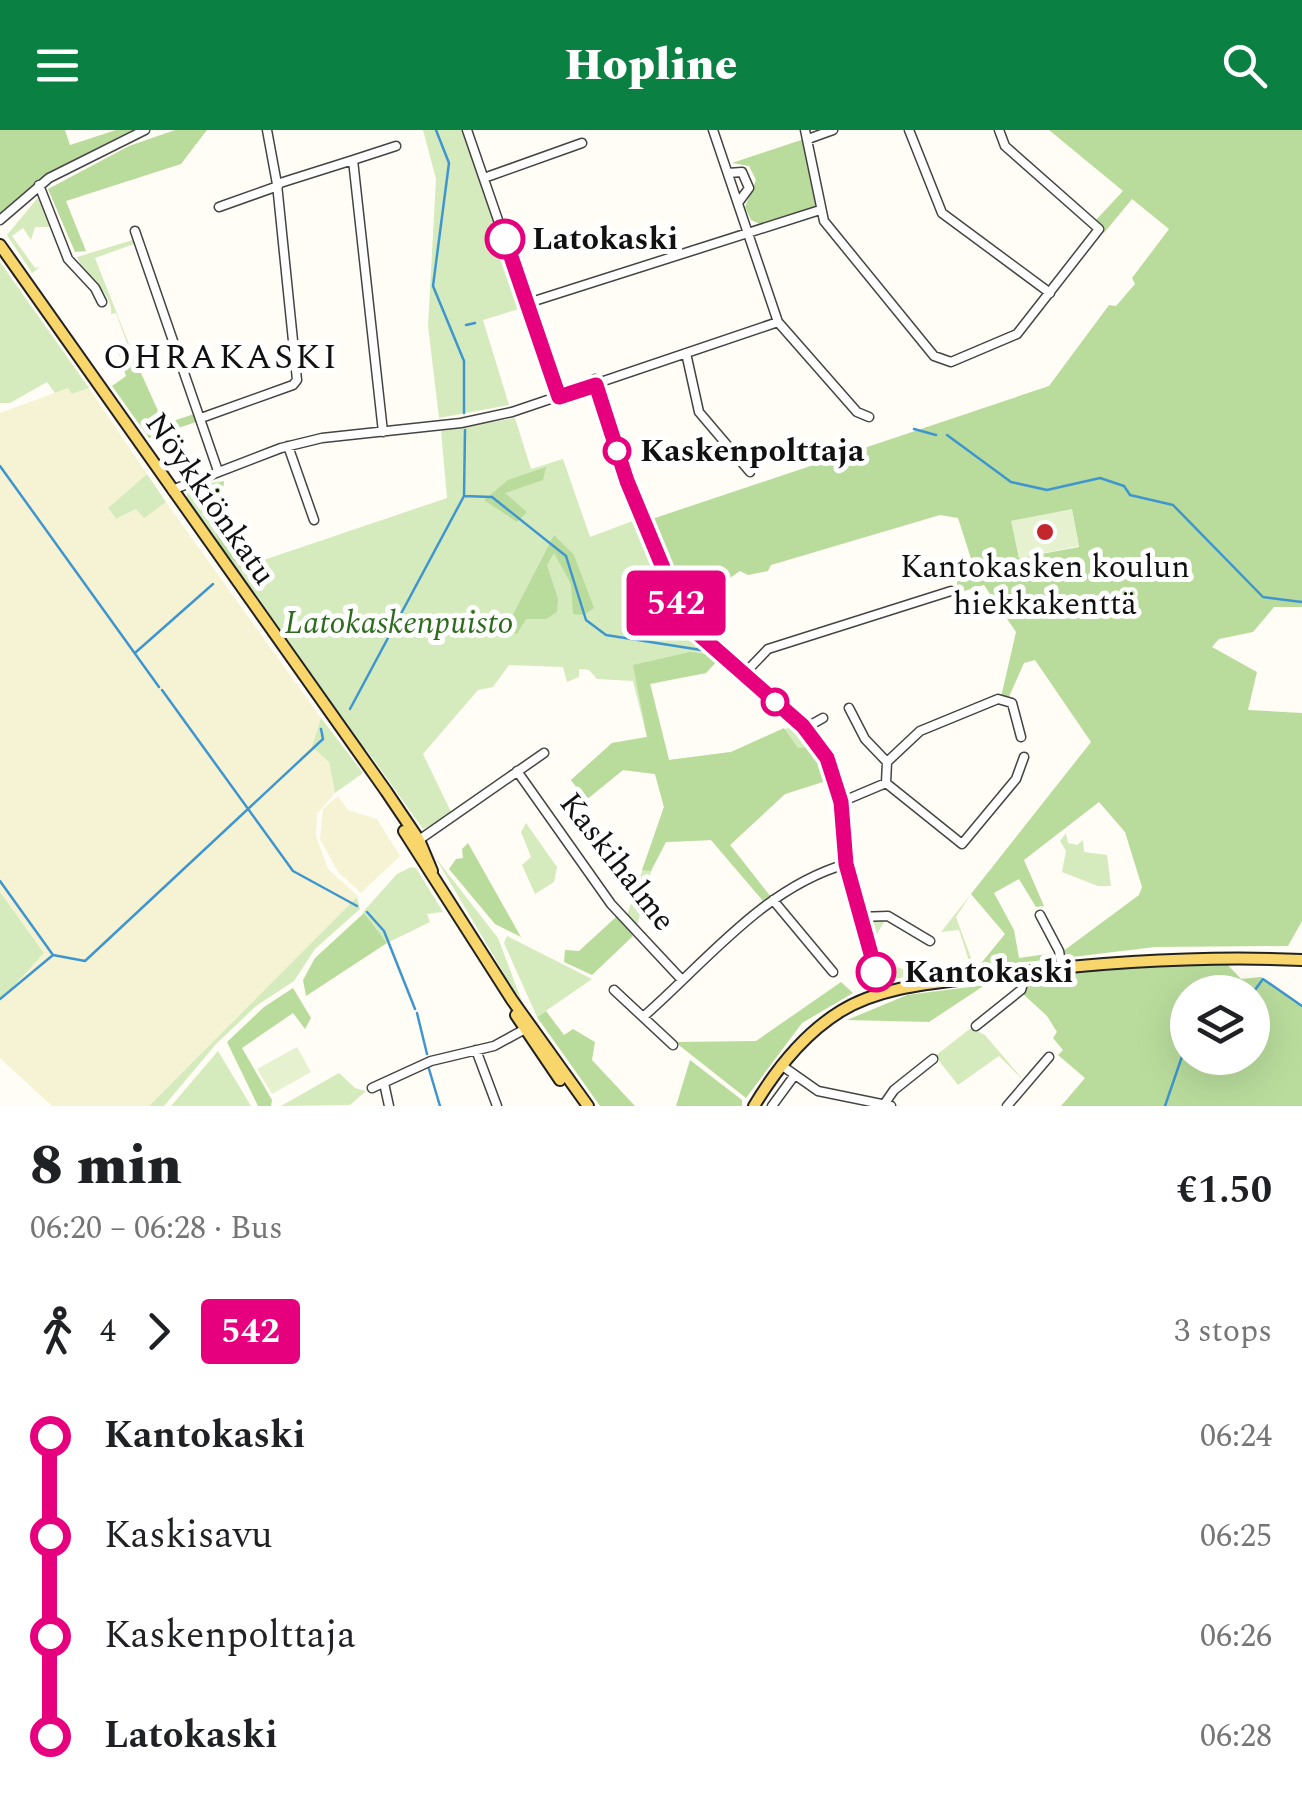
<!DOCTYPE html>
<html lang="en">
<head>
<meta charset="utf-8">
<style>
	:root { --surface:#fff; --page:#f2f2f2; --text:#202124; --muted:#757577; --accent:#0b8043 }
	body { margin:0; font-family:Spectral,serif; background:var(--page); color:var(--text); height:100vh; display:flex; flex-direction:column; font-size:38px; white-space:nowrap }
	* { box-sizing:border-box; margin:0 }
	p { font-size:32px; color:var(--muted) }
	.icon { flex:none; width:55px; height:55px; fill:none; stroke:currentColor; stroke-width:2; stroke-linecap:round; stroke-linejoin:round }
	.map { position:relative; height:976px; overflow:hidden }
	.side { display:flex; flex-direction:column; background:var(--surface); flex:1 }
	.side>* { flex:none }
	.badge { padding:0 20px; border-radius:8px; font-size:35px; line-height:65px }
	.tools { position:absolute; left:1170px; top:845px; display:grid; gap:20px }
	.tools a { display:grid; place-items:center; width:100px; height:100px; border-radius:50%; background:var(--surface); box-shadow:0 10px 40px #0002; font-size:50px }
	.map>.badge { position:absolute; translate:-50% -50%; box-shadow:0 0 0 5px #fff }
	.legs { display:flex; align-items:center; gap:15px; height:110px; padding:0 30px; font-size:32px }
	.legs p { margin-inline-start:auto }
	.overview { display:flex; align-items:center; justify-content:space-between; height:170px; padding:0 30px }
	h1 { font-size:55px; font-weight:800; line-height:75px }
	ul { padding:0 30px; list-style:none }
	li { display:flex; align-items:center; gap:35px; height:100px; font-size:38px }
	li i { display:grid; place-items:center; width:15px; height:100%; margin:0 12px; background:currentColor }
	li i::after { content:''; width:25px; height:25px; margin:-12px; border:8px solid; border-radius:50%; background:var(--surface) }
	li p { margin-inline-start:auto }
	li:first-child i { background:linear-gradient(#0000 50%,currentColor 0) }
	li:last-child i { background:linear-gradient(currentColor 50%,#0000 0) }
	header { display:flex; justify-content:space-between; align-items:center; height:130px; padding:0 30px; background:var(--accent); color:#fff; font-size:45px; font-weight:800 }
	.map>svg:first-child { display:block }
	.farmland { fill:#f6f3d4 }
	.green { fill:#d5ebbd }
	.forest { fill:#b9dc9c; fill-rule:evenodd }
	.pitch { fill:#e6f2cf }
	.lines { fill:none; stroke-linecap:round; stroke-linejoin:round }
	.stream { stroke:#3f96cf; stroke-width:2.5 }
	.minor-casing { stroke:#444; stroke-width:11 }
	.major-casing { stroke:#222; stroke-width:14 }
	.minor { stroke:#fff; stroke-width:8 }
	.major { stroke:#f9d66b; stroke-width:10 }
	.line-1-casing { stroke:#fff; stroke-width:22 }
	.line-1 { stroke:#e6007e; stroke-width:15 }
	.stop-1-dot { fill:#fff; stroke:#e6007e; stroke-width:5 }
	.poi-dot { fill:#c4262e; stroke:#fff; stroke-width:4 }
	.labels { text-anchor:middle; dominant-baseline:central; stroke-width:10; stroke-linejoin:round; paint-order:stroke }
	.stop-label { font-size:32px; font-weight:bold; fill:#111; stroke:#fff; text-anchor:start }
	.street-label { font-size:32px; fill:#111; stroke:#fff }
	.poi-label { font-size:32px; fill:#111; stroke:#fff }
	.park-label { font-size:32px; font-style:italic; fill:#2f6b1f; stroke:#fff }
	.neighbourhood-label { font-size:35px; letter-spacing:2.5px; fill:#111; stroke:#fff }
</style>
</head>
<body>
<header><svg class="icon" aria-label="menu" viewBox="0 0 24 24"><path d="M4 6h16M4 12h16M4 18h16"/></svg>Hopline<svg class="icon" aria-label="search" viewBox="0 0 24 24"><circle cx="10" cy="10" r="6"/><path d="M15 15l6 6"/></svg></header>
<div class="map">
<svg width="1302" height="976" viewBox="0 0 1302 976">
	<rect width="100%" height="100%" fill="#fffdf5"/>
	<!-- farmland -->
	<path class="farmland" d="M 68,258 L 73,264 L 89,258 L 147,344 L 108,378 L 116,389 L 136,379 L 144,387 L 166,372 L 321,588 L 317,609 L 329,632 L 335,663 L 317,684 L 316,706 L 328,739 L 358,766 L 149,976 L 52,976 L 0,928 L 0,871 L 44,823 L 0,762 L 0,283 Z
		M 338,666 L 348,680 L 377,689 L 400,726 L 361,763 L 338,742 L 320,709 L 323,679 Z"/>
	<!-- green -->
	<path class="green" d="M 423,0 L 463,0 L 493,86 L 497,115 L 508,127 L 525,177 L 483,190 L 509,275 L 439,288 L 428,196 L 436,49 Z
		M 40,65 L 52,97 L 35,97 L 31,110 L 23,98 L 12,106 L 35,138 L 40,137 L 32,143 L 7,105 Z
		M 136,109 L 137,113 L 95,128 L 136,232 L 123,237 L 117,217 L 127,213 L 116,183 L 111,184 C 114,163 85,148 77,127 Z
		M 0,132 L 89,258 L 72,264 L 68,258 L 55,263 L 47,252 L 10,273 L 0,273 Z
		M 515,288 L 531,339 L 563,329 L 590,407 L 638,389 C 662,444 672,488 720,528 L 706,543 L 650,553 L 669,630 L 731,622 L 795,595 L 816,616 L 832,649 L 785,664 L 730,715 L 770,766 L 764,772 L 711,710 L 666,712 L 655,727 L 637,796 L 627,785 L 664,677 L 655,644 L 623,640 L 586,670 L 571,650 L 612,613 L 647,607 L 633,551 L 597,549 L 589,540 L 579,539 L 579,547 L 567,552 L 563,537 L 509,535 L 493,557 L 478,560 L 423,624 L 452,684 L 423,699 L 366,619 L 361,620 L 187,372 L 187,363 L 200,354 L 224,351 L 221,371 L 246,436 L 447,368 L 441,301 Z
		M 147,344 L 166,372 L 144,388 L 136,379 L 116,389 L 108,378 Z
		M 321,588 L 363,643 L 335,663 L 329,632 L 312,617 Z
		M 526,693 L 557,737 L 554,752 L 535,764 L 522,735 L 531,727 L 521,702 Z
		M 1066,703 L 1068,713 L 1077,715 L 1083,710 L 1084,722 L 1107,725 L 1111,756 L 1098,756 L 1062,742 L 1066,721 L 1060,711 Z
		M 435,727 L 498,808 L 524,877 Z
		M 411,737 L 416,738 L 443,782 L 427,784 L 430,792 L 387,813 L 363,782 L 397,744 Z
		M 0,762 L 44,823 L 0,871 Z
		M 971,764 L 956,787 L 974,836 L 888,850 L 866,788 L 887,787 L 874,809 C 890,855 932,840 970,834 L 959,800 L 941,802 Z
		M 357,767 L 360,779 L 315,819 L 294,851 L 256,876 L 216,914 L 164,976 L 149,976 Z
		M 507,806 L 592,849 L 537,887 L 504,813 Z
		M 971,898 L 985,905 L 1025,952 L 999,926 L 958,955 L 935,926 Z
		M 218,921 L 251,976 L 171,976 Z
		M 339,943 L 355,958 L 366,961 L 350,975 L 281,976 Z"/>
	<!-- forest -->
	<path class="forest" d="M 0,0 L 65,0 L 70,15 L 116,0 L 138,0 L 40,49 L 0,84 Z
		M 175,0 L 207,0 L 181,34 L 66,71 L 86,121 L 75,122 L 48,59 L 129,16 Z
		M 1049,0 L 1302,0 L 1302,477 L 1274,477 L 1253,502 L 1219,509 L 1212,517 L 1257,542 L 1248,580 L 1302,583 L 1302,791 L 1288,816 L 1155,817 L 1064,828 L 1062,822 L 1139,765 L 1142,757 L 1125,702 L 1099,672 L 1024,730 L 1044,776 L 1036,777 L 1019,749 L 994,763 L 1014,800 L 1019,828 L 1054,823 L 1055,829 L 978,837 L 1005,804 L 971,764 L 1091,612 L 1035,530 L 1024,533 L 1008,569 L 1001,567 L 1016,502 L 984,455 L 958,463 L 956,444 L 974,438 L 958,388 L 940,385 L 771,435 L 768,441 L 748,445 L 740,441 L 685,480 L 649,390 L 1049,256 L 1109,175 L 1116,176 L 1135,154 L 1132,148 L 1169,99 L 1132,69 L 1104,103 L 1096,90 L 1123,61 ZM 1072,380 L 1079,417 L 1019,428 L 1012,391 Z
		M 804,9 L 817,76 L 760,94 L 751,90 L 745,77 L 756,50 L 749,36 L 732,33 Z
		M 136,232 L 164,294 L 197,283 L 199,291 L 149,308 L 112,256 L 126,246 L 123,237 Z
		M 546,337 L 543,350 L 505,363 L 527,382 L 517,392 L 484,370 L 508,350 Z
		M 224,351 L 221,371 L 245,436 L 241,437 L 220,419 L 212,385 L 206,383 L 211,357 Z
		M 554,405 L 574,425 L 594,478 L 584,485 L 573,484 L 571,454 L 554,423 L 547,435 L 558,469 L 557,482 L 546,489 L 526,489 L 517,504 L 505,500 Z
		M 690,522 L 711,525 L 718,530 L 706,543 L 650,554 L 669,630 L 731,622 L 784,598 L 798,618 L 816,616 L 832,649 L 785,664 L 730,715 L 770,766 L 764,772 L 711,710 L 666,712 L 651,741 L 642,740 L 664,677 L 655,644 L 623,640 L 586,670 L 571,650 L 612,613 L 647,607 L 633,535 Z
		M 468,713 L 521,807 L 495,794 L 449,739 L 456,729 L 463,728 L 462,719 Z
		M 364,783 L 387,813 L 306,866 L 303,850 L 315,828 Z
		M 616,787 L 621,787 L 633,806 L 592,845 L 564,832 L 565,820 L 579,821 Z
		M 1223,830 L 1241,849 L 1261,847 L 1302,876 L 1302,976 L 1061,976 L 1085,948 L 1058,925 L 1063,920 L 1053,908 L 1057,902 L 1047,886 L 1022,863 L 1035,846 ZM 1188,862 L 1252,862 L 1252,928 L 1188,928 Z
		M 841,852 L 853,863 L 802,893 L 746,968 L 675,912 L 756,911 Z
		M 985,855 L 929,892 L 847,890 L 907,865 Z
		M 293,858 L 311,888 L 305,899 L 293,883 L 242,918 L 272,970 L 271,976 L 258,976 L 227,912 L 264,877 Z
		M 546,881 L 564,905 L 573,899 L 595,912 L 592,930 L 635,976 L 600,976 L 537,887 Z
		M 690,930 L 742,970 L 742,976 L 676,976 Z"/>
	<!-- pitch -->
	<path class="pitch" d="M 1072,379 L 1079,416 L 1019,428 L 1011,391 Z
		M 297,917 L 311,942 L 272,964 L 257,939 Z"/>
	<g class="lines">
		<!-- stream -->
		<path class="stream" d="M 436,0 L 449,33 L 433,156 L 464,231 L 464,283
			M 466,195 L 475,193
			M 914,299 L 936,305
			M 947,305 L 1011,352 L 1047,360 L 1100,348 L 1124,356 L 1130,365 L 1173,375 L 1263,467 L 1302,472
			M 0,336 L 159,557
			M 464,366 L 492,367 L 566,426 L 586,490 L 606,505 L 701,520
			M 136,522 L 213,454
			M 162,560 L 293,741 L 357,776
			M 350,579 L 464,366 L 465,300
			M 0,751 L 53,825 L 85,831 L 323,609 L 321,599
			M 367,782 L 384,801 L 415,879
			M 1252,864 L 1263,849 L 1302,876
			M 0,869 L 53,825
			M 417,883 L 427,924
			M 429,939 L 440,976
			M 1165,976 L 1188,909"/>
		<defs>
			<path id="minor" d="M 467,0 L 559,267
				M 713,0 L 778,192 L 857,282 L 869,287
				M 805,0 L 824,91 L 934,226 L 951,232 L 1017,204 L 1099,99 L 1005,16 L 999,0
				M 909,0 L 942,83 L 1050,163
				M 808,9 L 833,0
				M 353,30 L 396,16
				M 728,43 L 742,42 L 749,58 L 738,73
				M 484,48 L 582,13
				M 277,54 L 353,30 L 383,302
				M 39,55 L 68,129 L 95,158 L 102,172
				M 219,77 L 278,56
				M 0,90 L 49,48 L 145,0
				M 135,101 L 218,341
				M 528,173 L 820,80
				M 686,223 L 699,282 L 750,342
				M 595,249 L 626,348 L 685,493 L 805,598 L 827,628 L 841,672 L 846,734 L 883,864
				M 201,288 L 293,255 L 297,250 L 277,54 L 267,0
				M 288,316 L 314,390
				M 172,360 L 281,318 L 322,308 L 461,293 L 512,282 L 778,192
				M 743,545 L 768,519 L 951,461
				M 849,578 L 865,609 L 887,632
				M 805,598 L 823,588
				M 517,641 L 611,774 L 682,850
				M 886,653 L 887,632 L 920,601 L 998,569 L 1012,573 L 1021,607
				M 841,672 L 886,653 L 962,714 L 1016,649 L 1024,627
				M 416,712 L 544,623
				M 773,770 L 833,842
				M 1040,785 L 1059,821 L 1062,838
				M 859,787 L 888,786 L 930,811
				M 614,860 L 673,915
				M 643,887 C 706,832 763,758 846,734
				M 976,896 L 1021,860 L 1027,841
				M 476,920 L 497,976
				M 781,935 L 818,961 L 891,976
				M 384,953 L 389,976
				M 372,958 L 431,931 L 494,916 L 527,898
				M 885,973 L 894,960 L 933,929
				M 772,976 L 794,946
				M 1007,976 L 1049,927"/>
			<path id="major" d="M 0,115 L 386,661 L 419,710 L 432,741
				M 404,701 L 512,870 L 588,976
				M 516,885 L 560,950
				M 754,976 C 775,941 805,903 841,881 C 881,856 936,853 982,847 C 1088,833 1194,825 1302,830"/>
		</defs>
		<!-- minor casing -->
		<use href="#minor" class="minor-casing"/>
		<!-- major casing -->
		<use href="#major" class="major-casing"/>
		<!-- minor -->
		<use href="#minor" class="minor"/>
		<!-- major -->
		<use href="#major" class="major"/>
	</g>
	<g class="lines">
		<defs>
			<path id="line-1" d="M 505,109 L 559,267 L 596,255 L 627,351 L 686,493 L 803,596 L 827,628 L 841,672 L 846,734 L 876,842"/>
		</defs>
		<!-- line-1 casing -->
		<use href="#line-1" class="line-1-casing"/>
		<!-- line-1 -->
		<use href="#line-1" class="line-1"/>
	</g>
	<!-- markers -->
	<g class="stop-1-dot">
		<circle cx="505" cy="109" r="18"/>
		<circle cx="617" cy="321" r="12"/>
		<circle cx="775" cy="572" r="12"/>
		<circle cx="876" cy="842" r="18"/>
	</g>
	<circle class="poi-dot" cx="1045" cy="402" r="10"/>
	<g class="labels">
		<!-- stop labels -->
		<g class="stop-label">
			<text x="532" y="109">Latokaski</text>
			<text x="640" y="321">Kaskenpolttaja</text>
			<text x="904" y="842">Kantokaski</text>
		</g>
		<!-- street labels -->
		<g class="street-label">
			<text transform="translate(210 369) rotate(55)">Nöykkiönkatu</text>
			<text transform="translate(617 732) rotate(52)">Kaskihalme</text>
		</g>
		<!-- poi labels -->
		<g class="poi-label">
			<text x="1045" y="437">Kantokasken koulun<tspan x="1045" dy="37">hiekkakenttä</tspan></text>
		</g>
		<!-- park labels -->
		<g class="park-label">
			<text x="399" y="493">Latokaskenpuisto</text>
		</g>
		<!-- neighbourhood labels -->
		<g class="neighbourhood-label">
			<text x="221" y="227">OHRAKASKI</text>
		</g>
	</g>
</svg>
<div class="tools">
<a><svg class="icon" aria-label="layers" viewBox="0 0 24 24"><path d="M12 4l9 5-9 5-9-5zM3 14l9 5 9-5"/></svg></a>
</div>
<b class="badge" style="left:676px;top:473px;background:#e6007e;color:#fff">542</b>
</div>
<section class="side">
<div class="overview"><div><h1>8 min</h1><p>06:20 – 06:28 · Bus</p></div><b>€1.50</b></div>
<div class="legs"><svg class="icon" aria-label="walk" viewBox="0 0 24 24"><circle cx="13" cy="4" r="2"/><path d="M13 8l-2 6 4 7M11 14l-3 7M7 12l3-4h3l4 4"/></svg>4<svg class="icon" aria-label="forward" viewBox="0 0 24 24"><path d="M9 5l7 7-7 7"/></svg><b class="badge" style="background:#e6007e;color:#fff">542</b><p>3 stops</p></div>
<ul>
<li><i style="color:#e6007e"></i><b>Kantokaski</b><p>06:24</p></li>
<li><i style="color:#e6007e"></i><span>Kaskisavu</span><p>06:25</p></li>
<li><i style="color:#e6007e"></i><span>Kaskenpolttaja</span><p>06:26</p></li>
<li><i style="color:#e6007e"></i><b>Latokaski</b><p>06:28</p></li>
</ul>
</section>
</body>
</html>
